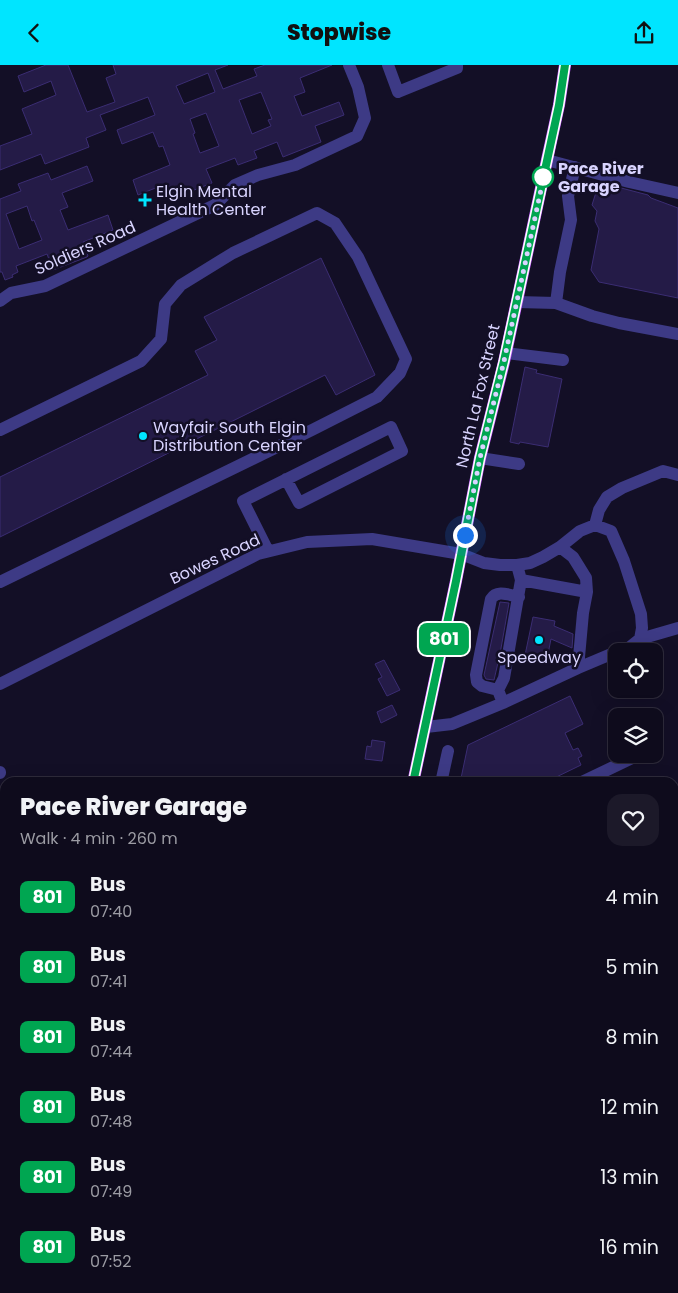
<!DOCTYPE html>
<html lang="en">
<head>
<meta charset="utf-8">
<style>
	:root { --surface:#0e0b1c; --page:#1c1929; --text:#f1f3f6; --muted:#9b9ba3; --line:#2e2b3b; --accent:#00e5ff }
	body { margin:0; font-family:Poppins,sans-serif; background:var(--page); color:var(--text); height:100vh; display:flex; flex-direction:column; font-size:19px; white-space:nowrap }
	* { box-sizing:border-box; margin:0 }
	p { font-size:16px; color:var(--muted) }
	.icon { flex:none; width:28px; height:28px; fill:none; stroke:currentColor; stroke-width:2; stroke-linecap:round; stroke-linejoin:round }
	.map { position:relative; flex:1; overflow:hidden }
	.panel { position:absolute; left:0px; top:712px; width:679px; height:516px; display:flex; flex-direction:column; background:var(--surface); border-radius:15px 15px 0 0; box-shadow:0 5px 20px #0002,0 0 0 1px var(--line) }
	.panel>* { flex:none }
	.badge { padding:0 10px; border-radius:8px; font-size:18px; line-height:32px }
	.tools { position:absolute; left:608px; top:578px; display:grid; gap:10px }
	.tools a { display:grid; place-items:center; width:55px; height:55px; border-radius:10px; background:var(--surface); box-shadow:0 5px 20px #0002,0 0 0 1px var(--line); font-size:25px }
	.you { position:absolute; width:25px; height:25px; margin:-12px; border:4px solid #fff; border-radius:50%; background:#1a73e8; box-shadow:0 0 0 8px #1a73e833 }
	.map>.badge { position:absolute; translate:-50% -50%; box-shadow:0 0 0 2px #fff }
	.round { display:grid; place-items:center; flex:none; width:52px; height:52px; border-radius:15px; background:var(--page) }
	.overview { display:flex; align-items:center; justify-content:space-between; height:85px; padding:0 20px }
	h1 { font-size:24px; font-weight:800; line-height:38px }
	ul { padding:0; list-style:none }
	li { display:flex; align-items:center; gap:15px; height:70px; padding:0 20px }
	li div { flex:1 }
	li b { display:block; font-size:19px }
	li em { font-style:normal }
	li .badge { min-width:55px; font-weight:700; text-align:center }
	header { display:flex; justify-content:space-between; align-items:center; height:65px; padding:0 20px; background:var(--accent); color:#111; font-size:22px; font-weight:800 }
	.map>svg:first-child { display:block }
	.water { fill:#0c2248 }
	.building { fill:#241b47; stroke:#3b2d73; fill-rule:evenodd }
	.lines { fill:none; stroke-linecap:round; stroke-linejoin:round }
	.minor { stroke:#3d3a85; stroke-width:12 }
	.major { stroke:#c25bff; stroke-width:12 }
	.line-casing { stroke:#fff; stroke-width:11 }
	.line { stroke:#00a651; stroke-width:8 }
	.walk { stroke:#d9d4ff; stroke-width:5; stroke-dasharray:0 9 }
	.stop-dot { fill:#fff; stroke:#00a651; stroke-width:2.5 }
	.poi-dot { fill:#00e5ff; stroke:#130f26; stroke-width:2 }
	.labels { text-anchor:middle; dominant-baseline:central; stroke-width:5; stroke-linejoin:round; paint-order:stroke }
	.stop-label { font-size:16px; font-weight:bold; fill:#d9d4ff; stroke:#130f26; text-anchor:start }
	.poi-label { font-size:16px; fill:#d9d4ff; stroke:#130f26; text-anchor:start }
	.street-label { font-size:16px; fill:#d9d4ff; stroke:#130f26 }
</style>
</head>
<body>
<header><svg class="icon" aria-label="back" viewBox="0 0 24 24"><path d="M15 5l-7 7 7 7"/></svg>Stopwise<svg class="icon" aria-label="share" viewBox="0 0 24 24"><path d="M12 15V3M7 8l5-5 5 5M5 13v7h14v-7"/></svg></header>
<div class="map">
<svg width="678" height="1228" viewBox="0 0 678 1228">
	<rect width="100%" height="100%" fill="#130f26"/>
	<!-- water -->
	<path class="water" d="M 678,912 L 678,1228 L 575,1228 L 577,1224 L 674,1224 L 674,921 Z"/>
	<!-- building -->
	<path class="building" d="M 46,0 L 68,0 L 87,47 L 115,37 L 106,13 L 116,9 L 113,0 L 228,0 L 215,5 L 223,24 L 257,11 L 254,4 L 265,0 L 332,0 L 300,13 L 305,27 L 294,31 L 302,51 L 339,37 L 344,50 L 315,61 L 321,77 L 283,92 L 277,77 L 254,86 L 257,93 L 238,100 L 235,93 L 206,104 L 212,118 L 174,133 L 168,118 L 138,130 L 133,115 L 170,100 L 163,81 L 159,82 L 153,67 L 122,79 L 117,65 L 155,50 L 148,32 L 100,50 L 106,65 L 86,73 L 89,82 L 45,99 L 41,89 L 0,105 L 0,81 L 32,69 L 22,44 L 56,30 L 51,16 L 24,27 L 18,11 ZM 208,8 L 215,27 L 184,39 L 176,21 ZM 261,27 L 272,54 L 268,55 L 271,61 L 252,69 L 239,35 ZM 206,48 L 219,81 L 200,88 L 193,69 L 195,68 L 190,54 Z
		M 87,101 L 93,116 L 62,128 L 68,142 L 60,145 L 68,165 L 108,150 L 113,165 L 83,177 L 88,191 L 87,192 L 53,205 L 47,189 L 16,201 L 18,207 L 12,210 L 13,212 L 5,215 L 2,207 L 0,207 L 0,134 L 21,126 L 18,119 L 48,108 L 51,115 ZM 27,141 L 32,156 L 34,155 L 42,175 L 19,184 L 6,149 Z
		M 602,118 L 648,130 L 651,133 L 678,143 L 678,233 L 599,217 L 591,205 L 599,164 L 595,156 L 597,146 L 592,140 L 598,121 Z
		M 321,193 L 375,310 L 336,330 L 325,310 L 0,472 L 0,412 L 208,310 L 195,286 L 217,275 L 204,252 Z
		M 525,302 L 537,305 L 536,308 L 562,314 L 548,382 L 520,377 L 519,379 L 510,377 Z
		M 500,537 L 509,538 L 500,589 L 494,615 L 486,614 L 484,610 Z
		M 533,552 L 555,556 L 554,561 L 573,569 L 572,583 L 551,574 L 546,599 L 524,595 Z
		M 384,595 L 400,625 L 387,631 L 378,614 L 382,612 L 375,599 Z
		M 570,631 L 583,659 L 565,668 L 573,685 L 578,683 L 582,691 L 578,693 L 581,700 L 544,718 L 460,718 L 468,680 Z
		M 392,640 L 397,650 L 381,658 L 377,647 Z
		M 372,675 L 385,677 L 382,696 L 365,694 L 367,681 L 371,682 Z"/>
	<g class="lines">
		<!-- minor -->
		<path class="minor" d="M 388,0 L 398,27 L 457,3 L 457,0
			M 547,95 L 629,117 L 678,128
			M 0,236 L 11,228 L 45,221 L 215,140 L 235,120 L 258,110 L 295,100 L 357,71 L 365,53 L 358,22 L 349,0
			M 517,237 L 556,238 L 560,207 L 571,155 L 568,131 L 575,102
			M 556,238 L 592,251 L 619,258 L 678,269
			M 506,288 L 563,295
			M 0,365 L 141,296 L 161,274 L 165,239 L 181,220 L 233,188 L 317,148 L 335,158 L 358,192 L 406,294 L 400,308 L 377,332 L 312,365 L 0,517
			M 480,393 L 519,399
			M 595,460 L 599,445 L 607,432 L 622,423 L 663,406 L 678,410
			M 560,482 L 573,492 L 586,513 L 587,527 L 583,548 L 578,603
			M 268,486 L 243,436 L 391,362 L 402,386 L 299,438 L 286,414
			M 521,515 L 587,527
			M 640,574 L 678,563
			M 0,619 L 258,489 L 307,477 L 372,474 L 461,489 L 484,498 L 500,500 L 517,500 L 530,498 L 543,492 L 560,482 L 580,466 L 595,460 L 611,466 L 624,496 L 641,549 L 642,563 L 640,574 L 630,582 L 618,586
			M 498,625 L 482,621 L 477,617 L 476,610 L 491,534 C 497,524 509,530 519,532
			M 503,638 L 498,625 L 504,613 L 521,515 L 517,500
			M 426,662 L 452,659 L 503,638 L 578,603 L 616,587
			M 0,707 L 0,708
			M 441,718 L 448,686
			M 580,718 L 634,692
			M 674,855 L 676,862 L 674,871
			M 0,929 L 5,924
			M 0,964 L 5,974
			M 300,1224 L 320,1228"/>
		<!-- major -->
		<path class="major" d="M 413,718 L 456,516 L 480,393 L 504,297 L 547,95 L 559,40 L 565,0
			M 299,1228 L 300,1224"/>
	</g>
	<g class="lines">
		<defs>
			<path id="line" d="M 413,718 L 456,516 L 480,393 L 504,296 L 551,77 L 559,40 L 565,0"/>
		</defs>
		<!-- line casing -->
		<use href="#line" class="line-casing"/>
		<!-- line -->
		<use href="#line" class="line"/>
		<!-- walk -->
		<path class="walk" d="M 465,470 L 480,393 L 504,296 L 544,111 L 543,112"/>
	</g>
	<!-- markers -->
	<circle class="stop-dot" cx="543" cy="112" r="10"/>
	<g class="poi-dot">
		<path d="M142.5 127.5h5v5h5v5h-5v5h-5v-5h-5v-5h5z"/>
		<circle cx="143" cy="371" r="5"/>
		<circle cx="539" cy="575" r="5"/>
	</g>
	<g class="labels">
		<!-- stop labels -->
		<g class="stop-label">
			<text x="558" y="103">Pace River<tspan x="558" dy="18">Garage</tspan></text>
		</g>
		<!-- poi labels -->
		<g class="poi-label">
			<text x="156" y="126">Elgin Mental<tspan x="156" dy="18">Health Center</tspan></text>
			<text x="153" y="362">Wayfair South Elgin<tspan x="153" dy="18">Distribution Center</tspan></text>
			<text x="539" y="592" text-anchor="middle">Speedway</text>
		</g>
		<!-- street labels -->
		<g class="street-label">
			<text transform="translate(85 183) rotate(-24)">Soldiers Road</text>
			<text transform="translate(478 331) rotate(-77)">North La Fox Street</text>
			<text transform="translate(215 494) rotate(-25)">Bowes Road</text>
		</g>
	</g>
</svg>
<div class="tools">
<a><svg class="icon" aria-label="locate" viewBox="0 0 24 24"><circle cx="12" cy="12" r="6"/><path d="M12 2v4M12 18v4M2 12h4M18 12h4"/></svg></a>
<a><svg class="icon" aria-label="layers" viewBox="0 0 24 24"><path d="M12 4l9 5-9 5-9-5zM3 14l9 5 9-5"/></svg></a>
</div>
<div class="you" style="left:465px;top:470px"></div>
<b class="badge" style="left:444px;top:574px;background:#00a651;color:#fff">801</b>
<section class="panel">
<div class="overview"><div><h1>Pace River Garage</h1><p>Walk · 4 min · 260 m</p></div><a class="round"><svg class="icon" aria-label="heart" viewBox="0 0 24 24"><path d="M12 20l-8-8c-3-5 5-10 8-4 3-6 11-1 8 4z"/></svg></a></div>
<ul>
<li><span class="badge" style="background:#00a651;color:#fff">801</span><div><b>Bus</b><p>07:40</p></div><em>4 min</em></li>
<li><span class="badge" style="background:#00a651;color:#fff">801</span><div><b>Bus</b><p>07:41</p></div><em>5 min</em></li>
<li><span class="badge" style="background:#00a651;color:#fff">801</span><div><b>Bus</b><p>07:44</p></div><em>8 min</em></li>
<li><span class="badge" style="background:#00a651;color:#fff">801</span><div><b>Bus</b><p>07:48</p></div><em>12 min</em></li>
<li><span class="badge" style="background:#00a651;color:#fff">801</span><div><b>Bus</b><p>07:49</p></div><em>13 min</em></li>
<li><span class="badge" style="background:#00a651;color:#fff">801</span><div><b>Bus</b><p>07:52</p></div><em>16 min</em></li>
</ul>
</section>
</div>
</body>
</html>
